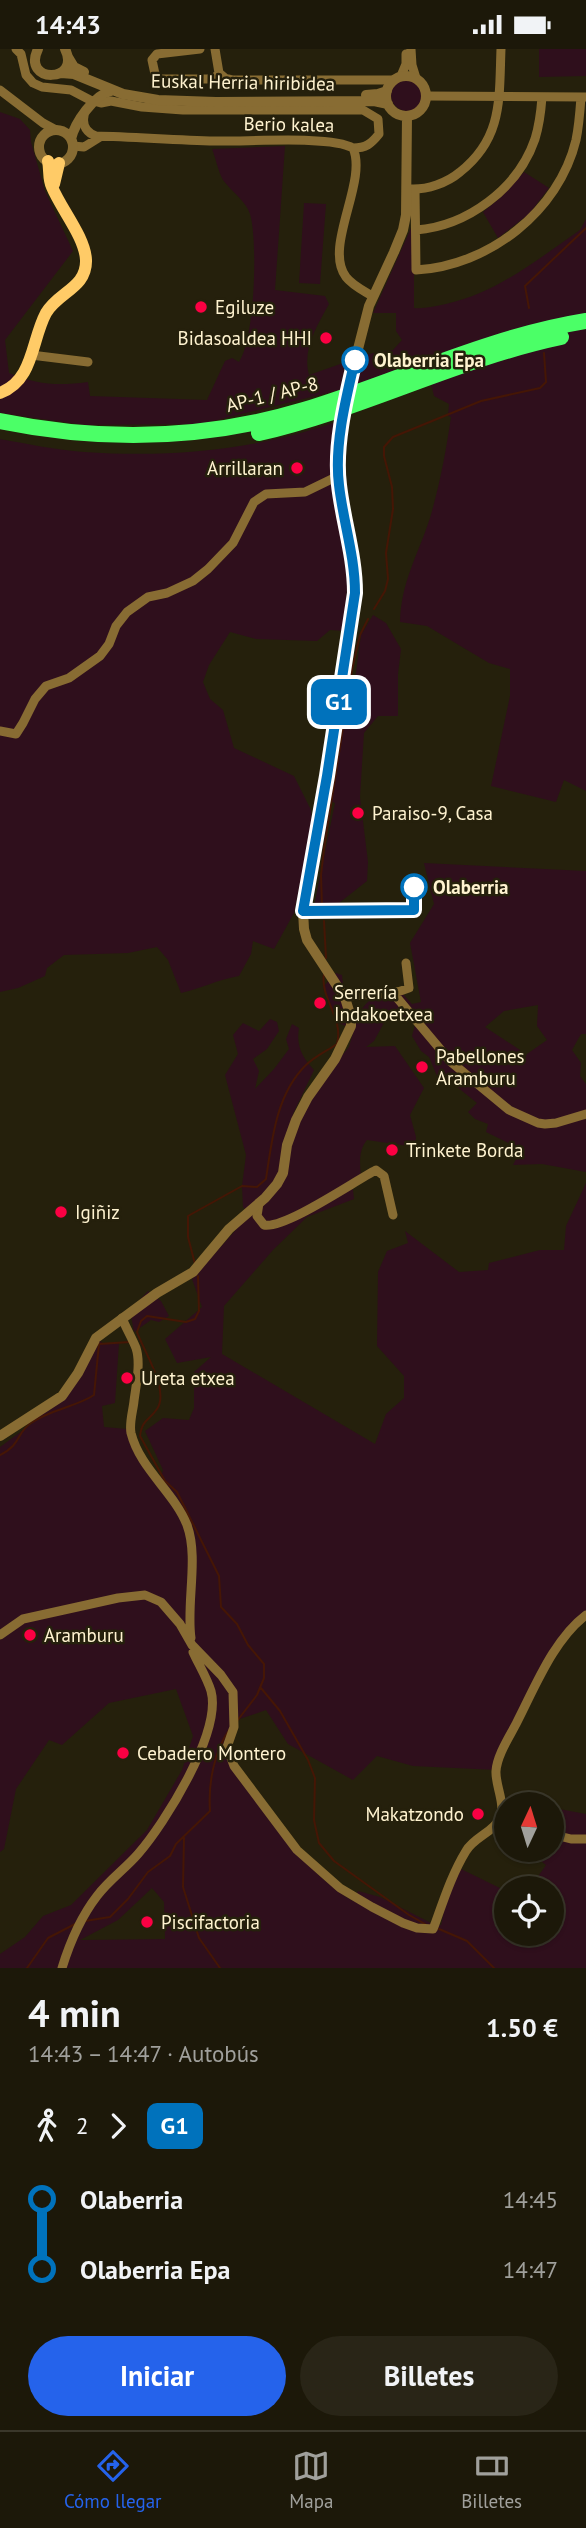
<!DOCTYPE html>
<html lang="es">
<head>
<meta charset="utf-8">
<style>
	:root { --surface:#1c1809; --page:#292517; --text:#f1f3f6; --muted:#a0a09c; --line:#3a372a; --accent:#2563eb }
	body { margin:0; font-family:"PT Sans",sans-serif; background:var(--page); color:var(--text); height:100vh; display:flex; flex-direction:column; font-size:26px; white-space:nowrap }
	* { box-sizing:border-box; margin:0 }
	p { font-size:23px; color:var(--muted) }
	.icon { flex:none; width:38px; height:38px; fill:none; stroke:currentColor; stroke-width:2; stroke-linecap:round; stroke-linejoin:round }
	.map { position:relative; height:1919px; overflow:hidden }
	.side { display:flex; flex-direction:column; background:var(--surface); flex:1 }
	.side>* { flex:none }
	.badge { padding:0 14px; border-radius:10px; font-size:24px; line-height:46px }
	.needle { width:46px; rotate:4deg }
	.controls { position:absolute; left:494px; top:1743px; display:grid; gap:14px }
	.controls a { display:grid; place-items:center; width:70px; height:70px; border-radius:50%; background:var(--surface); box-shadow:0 2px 5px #0004,0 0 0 2px var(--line); font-size:35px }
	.map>.badge { position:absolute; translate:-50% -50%; box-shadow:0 0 0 4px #fff }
	.legs { display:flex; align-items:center; gap:10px; height:77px; padding:0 28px; font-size:23px }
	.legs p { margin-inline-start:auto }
	.headline { display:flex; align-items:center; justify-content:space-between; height:119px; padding:0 28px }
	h1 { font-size:38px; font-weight:700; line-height:52px }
	.action { display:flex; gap:14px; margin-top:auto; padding:14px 28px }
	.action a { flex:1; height:80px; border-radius:42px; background:var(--accent); color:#fff; font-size:28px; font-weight:700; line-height:80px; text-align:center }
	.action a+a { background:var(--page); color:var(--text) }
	ul { padding:0 28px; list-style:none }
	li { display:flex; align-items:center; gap:24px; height:70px; font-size:26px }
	li i { display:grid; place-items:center; width:10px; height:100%; margin:0 9px; background:currentColor }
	li i::after { content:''; width:18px; height:18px; margin:-9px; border:5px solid; border-radius:50%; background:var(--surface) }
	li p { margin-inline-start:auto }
	li:first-child i { background:linear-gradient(#0000 50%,currentColor 0) }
	li:last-child i { background:linear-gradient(currentColor 50%,#0000 0) }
	.status { display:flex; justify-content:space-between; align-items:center; height:49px; padding:0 35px; background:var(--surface); direction:ltr }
	.status svg { height:19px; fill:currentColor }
	.menu { display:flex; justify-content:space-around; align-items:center; height:98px; border-top:2px solid var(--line); background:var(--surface); font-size:19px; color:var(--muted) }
	.menu a { display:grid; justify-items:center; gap:4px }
	.menu .current { color:var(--accent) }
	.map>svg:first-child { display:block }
	.green { fill:#2f0f1c; fill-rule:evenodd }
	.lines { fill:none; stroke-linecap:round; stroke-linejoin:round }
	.stream { stroke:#451605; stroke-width:2 }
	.minor { stroke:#886c33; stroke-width:9 }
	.tertiary { stroke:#886c33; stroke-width:10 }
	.secondary { stroke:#ffcb67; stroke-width:12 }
	.motorway { stroke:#4bff67; stroke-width:16 }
	.line-1-casing { stroke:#fff; stroke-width:16 }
	.line-1 { stroke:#0072bc; stroke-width:10 }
	.poi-dot { fill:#fb0043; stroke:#25200c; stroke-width:2.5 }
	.stop-1-dot { fill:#fff; stroke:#0072bc; stroke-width:3.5 }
	.labels { text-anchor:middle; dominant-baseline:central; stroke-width:5; stroke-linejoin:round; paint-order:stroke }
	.street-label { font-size:19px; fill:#fff3d0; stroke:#25200c }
	.poi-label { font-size:19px; fill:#fff3d0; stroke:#25200c; text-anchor:start }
	.stop-label { font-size:19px; font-weight:bold; fill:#fff3d0; stroke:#25200c; text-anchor:start }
</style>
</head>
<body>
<div class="status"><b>14:43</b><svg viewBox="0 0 49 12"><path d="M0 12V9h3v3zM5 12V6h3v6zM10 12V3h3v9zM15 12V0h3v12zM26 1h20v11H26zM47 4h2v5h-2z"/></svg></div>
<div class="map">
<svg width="586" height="1919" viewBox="0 0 586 1919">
	<rect width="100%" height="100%" fill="#25200c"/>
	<!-- green -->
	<path class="green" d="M 539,0 L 586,0 L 586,27 L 539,28 Z
		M391 46a16 16 0 1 1 32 0a16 16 0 1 1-32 0Z
		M 0,63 L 20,70 L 30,81 L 31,93 L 45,142 L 73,202 L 5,291 L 9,324 C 38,336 58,337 88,333 L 90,347 L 207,351 L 225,312 L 232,309 L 239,313 C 255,290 258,192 250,165 C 246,152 231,142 223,131 C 218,122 216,110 212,100 L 285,97 L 275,241 L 325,247 L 329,255 C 317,277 302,300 309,326 L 346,313 L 340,341 L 201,375 L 85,376 L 0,364 Z
		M 524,123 L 549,139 L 529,165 L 498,189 L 483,163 L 500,149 Z
		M 304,154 L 326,155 L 320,235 L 299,234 Z
		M 414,167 L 414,259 C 425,260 435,257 446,255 C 497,244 538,210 580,181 L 586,170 L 586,742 L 564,731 L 556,753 L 491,737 L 510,647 L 510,620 L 489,614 L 427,577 L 400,573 C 401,533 418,506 430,469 C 440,435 446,402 451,368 L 448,367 L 449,355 L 434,347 L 429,327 L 350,342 L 356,307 L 393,301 L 402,291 L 396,282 L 396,264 L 373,264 L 411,179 Z
		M 342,371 L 334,436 L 348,525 L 344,582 L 330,581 L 317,592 L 256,590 L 230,583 L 209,616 L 203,633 L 210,650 L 223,661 L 234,699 L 294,727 L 311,761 L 312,775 L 294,864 L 274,900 L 253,892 L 251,905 L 239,927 C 216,931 203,939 181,944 L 168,911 L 157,898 L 128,904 L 64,906 L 47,919 L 45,927 L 18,939 L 0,943 L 0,390 C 28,395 56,401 84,403 C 173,409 258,401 342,371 Z
		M 373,566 L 386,574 L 401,600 L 398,625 L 398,667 L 378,667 L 364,684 L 360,748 L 368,813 L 367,832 L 339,854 L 331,854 L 323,860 L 314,857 L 335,754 L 330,752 L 346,656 L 353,645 L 361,586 Z
		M 424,814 L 586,822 L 586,985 L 581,985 L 572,1001 L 581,1014 L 580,1027 L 586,1035 L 586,1062 L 582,1068 L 586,1071 L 586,1123 L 542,1115 L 513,1116 L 521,1100 L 486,1083 L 488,1075 L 475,1070 L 468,1063 L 477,1054 L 446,1029 L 440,1034 L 429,1008 L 421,1002 L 412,987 L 416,972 L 398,971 L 391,961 L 374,992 L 366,998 L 395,997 L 424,1039 L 410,1066 L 416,1088 L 415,1098 L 367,1091 C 358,1101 360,1116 361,1128 L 348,1134 L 353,1141 L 354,1150 L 307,1168 L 273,1201 L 224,1257 L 222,1305 L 375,1395 L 386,1365 L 404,1349 L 404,1327 L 377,1297 L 378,1223 L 387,1202 L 408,1194 L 405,1182 L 459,1223 L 488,1221 L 489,1214 L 540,1201 L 564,1201 L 566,1177 L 586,1134 L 586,1566 L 580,1570 L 537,1632 L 497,1721 L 413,1717 L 377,1707 L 353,1731 L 288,1695 L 266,1661 L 234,1672 L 226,1698 C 262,1754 295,1817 353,1852 L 358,1842 L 380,1848 L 433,1875 L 441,1876 L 448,1842 L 461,1820 L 506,1842 L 506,1885 L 551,1885 L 551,1839 L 530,1839 L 546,1816 L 527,1801 L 551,1801 L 551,1788 L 586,1792 L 586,1919 L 0,1919 L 0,1905 L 25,1888 L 43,1867 L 71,1856 L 147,1781 L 182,1721 L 193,1687 L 176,1640 L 109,1654 L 62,1696 L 49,1691 L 16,1740 L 4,1800 L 0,1803 L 0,1398 L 34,1373 L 31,1362 L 70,1337 L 96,1289 L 103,1294 L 119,1294 L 115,1354 L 102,1357 L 104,1378 L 127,1380 L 159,1434 L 163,1421 L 145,1382 L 163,1369 L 189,1371 L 194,1359 L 194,1323 L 211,1308 L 177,1314 L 165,1290 L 202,1258 L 192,1230 L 250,1165 L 243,1158 L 242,1137 L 246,1106 L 225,1026 L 238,1005 L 233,986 L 243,974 L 259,982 L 270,970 L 277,973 L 279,982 L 267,1000 L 253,1010 L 259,1022 L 255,1040 L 274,1020 L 289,1000 L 286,990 L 292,975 L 299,979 C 296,997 302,1008 314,1021 L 292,1067 L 349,998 L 354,980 L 338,974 L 323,938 L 336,924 L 342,926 C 342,940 354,954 356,969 C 370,946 375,947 401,943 L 412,955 L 421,953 L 410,894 L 434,855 ZM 538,956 L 537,977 L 547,991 L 527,1005 L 522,1016 L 520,1001 L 485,978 L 504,962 ZM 152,1839 L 164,1853 L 165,1890 L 80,1891 L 118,1871 Z
		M 148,1242 L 161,1252 L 169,1267 L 159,1273 L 151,1271 L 134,1283 L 130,1261 Z
		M 538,1745 L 559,1760 L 586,1765 L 586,1788 L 551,1783 L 551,1755 L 528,1755 Z"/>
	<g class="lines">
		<!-- stream -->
		<path class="stream" d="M 529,259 L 525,237 L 586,179
			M 374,560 L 385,542 L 388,530 L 386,504 L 393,460 L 392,438 L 384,407 L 384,398 L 393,388 L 481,352 L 540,339 L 546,333 L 544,304
			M 322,859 L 321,826 L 324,800 L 352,621 L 360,586 L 368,570
			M 324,872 L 326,909
			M 195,1215 L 188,1188 L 188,1167 L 242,1137 L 257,1138 L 266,1130 C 272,1091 276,1046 305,1017 C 315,1007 327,1002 337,995 C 344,969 320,950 324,925
			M 198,1227 L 199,1262 L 195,1270 L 186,1273 L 147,1267 L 141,1272 L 137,1283 C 143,1301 170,1341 157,1360 C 149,1372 142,1370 140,1387 L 165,1432 L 177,1443 L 219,1527 L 221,1558 L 237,1575 L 248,1596 L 264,1615 L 264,1629 L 257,1646 L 237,1672
			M 0,1406 C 22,1395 16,1384 31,1374 C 51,1360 76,1358 94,1346 L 99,1295 L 130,1293
			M 261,1639 L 280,1662 L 308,1711 L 315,1729 L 314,1771 L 319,1794 L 334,1812 L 409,1866 L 425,1875
			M 184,1789 L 183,1838 L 199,1889 L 220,1919
			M 85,1872 L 110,1868 L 128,1850 L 148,1823 L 170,1807 L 176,1795 L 210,1762 C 208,1735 214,1703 229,1681
			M 439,1880 L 467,1892 L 494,1919
			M 27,1919 L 48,1889 L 77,1874"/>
		<!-- minor -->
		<path class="minor" d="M 16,0 L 21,5 L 26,26 L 33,34 L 42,38 L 71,41 L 90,51 L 101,54 L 111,52 L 142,58 L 183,61 L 363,61 L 378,70 L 379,85 C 371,95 366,99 353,99
			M 200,0 L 157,5 L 152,11 L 155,25 L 161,30 L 214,30 L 219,24 L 215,0
			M 411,0 L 412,16 L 416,29
			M 219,24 L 225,29 L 233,31 L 394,31
			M 401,27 L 406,15 L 406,5
			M 0,41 L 43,74 L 56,81
			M 427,47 L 586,48
			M 84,67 C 82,77 87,84 96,87 C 135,88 175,91 215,92 C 245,93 331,86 353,99 C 368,133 323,198 346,228 C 352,236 364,242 372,247
			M 73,97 L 84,98 L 100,88
			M 410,140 C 427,141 447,134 460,123 C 503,89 499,50 501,0
			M 415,140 L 416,221 C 489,217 559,162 576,91 C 579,77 580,62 581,48
			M 416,181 C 467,177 518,140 535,90 C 539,77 541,62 542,48
			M 31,306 L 88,313
			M 0,682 L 16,685 L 23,674 L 35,650 L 46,637 L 69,629 L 100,607 L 109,595 L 116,577 L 127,563 L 148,548 L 167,544 L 193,532 L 208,520 L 233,494 L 254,453 L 266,445 L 305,443 L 338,427
			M 393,944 L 451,1013 L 509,1061 L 538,1074 L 545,1075 L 556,1074 L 586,1065
			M 345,949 C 366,943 389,948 409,939 L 406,914
			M 259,1154 L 257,1167 L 264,1176 C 285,1180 353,1133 376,1121 L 384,1127 L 393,1166
			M 122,1269 C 126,1279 132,1289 136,1299 C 141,1314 136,1336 134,1352 C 133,1362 129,1374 131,1384 C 140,1420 174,1443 187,1476 C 199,1508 186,1555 191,1589
			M 0,1586 L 23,1570 L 118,1549 L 145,1546 L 161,1553 L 180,1575 L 192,1596 L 221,1626 L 233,1643 L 234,1678 L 227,1698 L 234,1717 L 297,1801 L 340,1839 L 372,1858 L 403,1874 L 417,1879 L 433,1880 L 435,1875 C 444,1850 452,1825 466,1802 C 474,1788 494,1783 500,1769 C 506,1755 495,1736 496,1722 C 497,1706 510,1687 517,1673 C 535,1638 554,1590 586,1566
			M 551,1785 L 571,1790 L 586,1790
			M 62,1919 C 70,1893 80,1869 97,1847 C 109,1831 125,1820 138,1805 C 165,1774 222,1683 211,1642 C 207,1629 199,1616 193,1603"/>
		<!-- tertiary -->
		<path class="tertiary" d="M 38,0 C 21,35 82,34 65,0
			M 68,8 L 74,18 L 84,23
			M 61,24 L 74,25 L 123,45 L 158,51 L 216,53 L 374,52 L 388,55
			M386 47a20 20 0 1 1 40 0a20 20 0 1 1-40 0Z
			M 366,46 L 378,45 L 387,42
			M39 98a17 17 0 1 1 34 0a17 17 0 1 1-34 0Z
			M 71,90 C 75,73 94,46 111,42
			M 348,339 L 369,257 L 394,203 L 403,181 L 406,166 L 407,67
			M 0,1387 L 62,1347 L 78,1324 L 96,1289 L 157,1244 L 193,1223 L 229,1180 L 265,1149 L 277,1135 L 283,1124 L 287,1096 L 296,1071 L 308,1048 L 335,1010 L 351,977 L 351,968 L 345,949 L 307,891 L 304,880 L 303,862 L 324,749 L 354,544 L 355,522 L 338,434 L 342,371"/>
		<!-- secondary -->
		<path class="secondary" d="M 54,135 L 59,114
			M 0,344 C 34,331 31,292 46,264 C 58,243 87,239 86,211 C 85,188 61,160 52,138 C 48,130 50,121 48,112"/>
		<!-- motorway -->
		<path class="motorway" d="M 0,372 C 102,393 204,391 304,361 C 399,332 487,288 586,272
			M 259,384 C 363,360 457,310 561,288"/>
	</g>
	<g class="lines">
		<defs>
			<path id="line-1" d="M 355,311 C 346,349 334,396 339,436 C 343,472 355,507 355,544 L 327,727 L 303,862 L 414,861 L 414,838"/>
		</defs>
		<!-- line-1 casing -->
		<use href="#line-1" class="line-1-casing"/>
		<!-- line-1 -->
		<use href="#line-1" class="line-1"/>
	</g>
	<!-- markers -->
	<g class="poi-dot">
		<circle cx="201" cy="258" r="7"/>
		<circle cx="326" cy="289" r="7"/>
		<circle cx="297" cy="419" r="7"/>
		<circle cx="358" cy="764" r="7"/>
		<circle cx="320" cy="954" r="7"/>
		<circle cx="422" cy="1018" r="7"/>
		<circle cx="392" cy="1101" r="7"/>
		<circle cx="61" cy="1163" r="7"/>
		<circle cx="127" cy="1329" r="7"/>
		<circle cx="30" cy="1586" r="7"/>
		<circle cx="123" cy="1704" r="7"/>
		<circle cx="478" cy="1765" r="7"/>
		<circle cx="147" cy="1873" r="7"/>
	</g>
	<g class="stop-1-dot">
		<circle cx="355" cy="311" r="12"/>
		<circle cx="414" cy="838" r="12"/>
	</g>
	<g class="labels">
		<!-- street labels -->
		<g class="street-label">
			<text transform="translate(243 33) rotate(1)">Euskal Herria hiribidea</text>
			<text transform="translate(289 75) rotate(1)">Berio kalea</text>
			<text transform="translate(272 345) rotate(-14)">AP-1 / AP-8</text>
		</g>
		<!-- poi labels -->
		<g class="poi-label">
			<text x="215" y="258">Egiluze</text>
			<text x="312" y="289" text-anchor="end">Bidasoaldea HHI</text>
			<text x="283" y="419" text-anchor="end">Arrillaran</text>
			<text x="372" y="764">Paraiso-9, Casa</text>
			<text x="334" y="943">Serrería<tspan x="334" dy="22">Indakoetxea</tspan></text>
			<text x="436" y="1007">Pabellones<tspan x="436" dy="22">Aramburu</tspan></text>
			<text x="406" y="1101">Trinkete Borda</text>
			<text x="75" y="1163">Igiñiz</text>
			<text x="141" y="1329">Ureta etxea</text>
			<text x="44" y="1586">Aramburu</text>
			<text x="137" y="1704">Cebadero Montero</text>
			<text x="464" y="1765" text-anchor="end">Makatzondo</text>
			<text x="161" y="1873">Piscifactoria</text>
		</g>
		<!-- stop labels -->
		<g class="stop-label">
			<text x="374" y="311">Olaberria Epa</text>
			<text x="433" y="838">Olaberria</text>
		</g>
	</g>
</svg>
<div class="controls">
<a><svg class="needle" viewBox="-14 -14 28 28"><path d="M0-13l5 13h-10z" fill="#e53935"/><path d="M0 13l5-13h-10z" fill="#a0a09c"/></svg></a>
<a><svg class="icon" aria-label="locate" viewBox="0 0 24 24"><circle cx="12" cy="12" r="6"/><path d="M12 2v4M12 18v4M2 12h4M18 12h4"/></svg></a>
</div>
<b class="badge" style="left:339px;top:653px;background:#0072bc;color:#fff">G1</b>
</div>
<section class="side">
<div class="headline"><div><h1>4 min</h1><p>14:43 – 14:47 · Autobús</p></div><b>1.50 €</b></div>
<div class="legs"><svg class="icon" aria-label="walk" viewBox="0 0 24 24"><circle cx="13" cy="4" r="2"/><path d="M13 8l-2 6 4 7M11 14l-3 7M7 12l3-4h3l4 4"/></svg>2<svg class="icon" aria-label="forward" viewBox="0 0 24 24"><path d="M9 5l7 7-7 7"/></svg><b class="badge" style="background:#0072bc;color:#fff">G1</b></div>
<ul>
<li><i style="color:#0072bc"></i><b>Olaberria</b><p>14:45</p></li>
<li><i style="color:#0072bc"></i><b>Olaberria Epa</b><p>14:47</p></li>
</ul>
<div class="action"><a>Iniciar</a><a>Billetes</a></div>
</section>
<nav class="menu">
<a class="current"><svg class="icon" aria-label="directions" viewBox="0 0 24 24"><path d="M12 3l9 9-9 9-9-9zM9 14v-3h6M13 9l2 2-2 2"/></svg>Cómo llegar</a>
<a><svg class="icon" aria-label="map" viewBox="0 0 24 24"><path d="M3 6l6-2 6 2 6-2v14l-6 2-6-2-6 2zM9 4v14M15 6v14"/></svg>Mapa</a>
<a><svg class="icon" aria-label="tickets" viewBox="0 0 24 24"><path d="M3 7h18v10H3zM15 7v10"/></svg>Billetes</a>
</nav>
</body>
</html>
